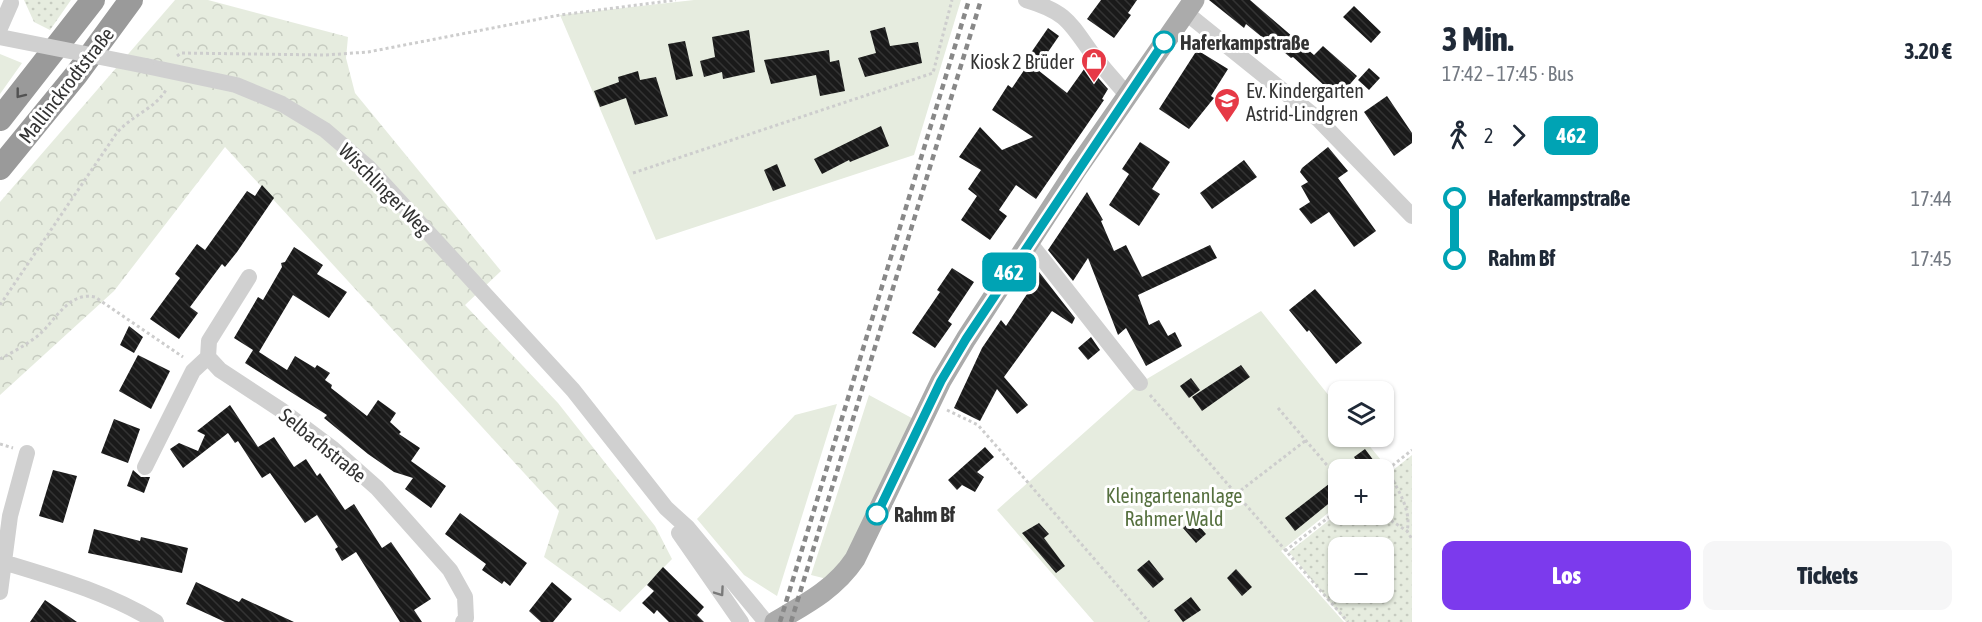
<!DOCTYPE html>
<html lang="de">
<head>
<meta charset="utf-8">
<style>
	:root { --surface:#fff; --page:#f6f6f7; --text:#1f2937; --muted:#747a83; --accent:#7c3aed }
	body { margin:0; font-family:"Asap Condensed",sans-serif; background:var(--page); color:var(--text); height:100vh; display:flex; flex-direction:column; font-size:22px; white-space:nowrap }
	* { box-sizing:border-box; margin:0 }
	p { font-size:20px; color:var(--muted) }
	.icon { flex:none; width:33px; height:33px; fill:none; stroke:currentColor; stroke-width:2; stroke-linecap:round; stroke-linejoin:round }
	.map { position:relative; flex:1; overflow:hidden }
	.sheet { display:flex; flex-direction:column; background:var(--surface); width:570px }
	.sheet>* { flex:none }
	.badge { padding:0 12px; border-radius:9px; font-size:21px; line-height:39px }
	.fabs { position:absolute; left:1328px; top:381px; display:grid; gap:12px }
	.fabs a { display:grid; place-items:center; width:66px; height:66px; border-radius:12px; background:var(--surface); box-shadow:0 2px 4px #0004; font-size:30px }
	.map>.badge { position:absolute; translate:-50% -50%; box-shadow:0 0 0 3px #fff }
	.legs { display:flex; align-items:center; gap:9px; height:66px; padding:0 30px; font-size:20px }
	.legs p { margin-inline-start:auto }
	.head { display:flex; align-items:center; justify-content:space-between; height:102px; padding:0 30px }
	h1 { font-size:33px; font-weight:800; line-height:45px }
	.cta { display:flex; gap:12px; margin-top:auto; padding:12px 30px }
	.cta a { flex:1; height:69px; border-radius:12px; background:var(--accent); color:#fff; font-size:24px; font-weight:800; line-height:69px; text-align:center }
	.cta a+a { background:var(--page); color:var(--text) }
	ul { padding:0 30px; list-style:none }
	li { display:flex; align-items:center; gap:21px; height:60px; font-size:22px }
	li i { display:grid; place-items:center; width:9px; height:100%; margin:0 8px; background:currentColor }
	li i::after { content:''; width:15px; height:15px; margin:-8px; border:4px solid; border-radius:50%; background:var(--surface) }
	li p { margin-inline-start:auto }
	li:first-child i { background:linear-gradient(#0000 50%,currentColor 0) }
	li:last-child i { background:linear-gradient(currentColor 50%,#0000 0) }
	main { display:flex; flex:1; min-height:0 }
	.map>svg:first-child { display:block }
	.grass { fill:url(#grass-dots); fill-rule:evenodd }
	.forest { fill:url(#forest-crowns) }
	.green { fill:#e6ecdf }
	.building { fill:url(#building-back-hatch) }
	.lines { fill:none; stroke-linecap:round; stroke-linejoin:round }
	.path { stroke:#cdcdcd; stroke-width:3; stroke-dasharray:3 3; stroke-linecap:butt }
	.minor { stroke:#d0d0d0; stroke-width:16 }
	.major { stroke:#ababab; stroke-width:21 }
	.highway { stroke:#9a9a9a; stroke-width:24 }
	.rail { stroke:#888; stroke-width:4.5; stroke-dasharray:6 4.5; stroke-linecap:butt }
	.minor-bridge { stroke:#d0d0d0; stroke-width:16 }
	.oneway { stroke:#525252 }
	.oneway2 { stroke:#7a7a7a }
	.line-1-casing { stroke:#fff; stroke-width:14 }
	.line-1 { stroke:#00a3b4; stroke-width:9 }
	.stop-1-dot { fill:#fff; stroke:#00a3b4; stroke-width:3 }
	.labels { text-anchor:middle; dominant-baseline:central; stroke-width:6; stroke-linejoin:round; paint-order:stroke }
	.stop-label { font-size:20px; font-weight:bold; fill:#333; stroke:#fff; text-anchor:start }
	.poi-label { font-size:20px; fill:#333; stroke:#fff; text-anchor:end }
	.street-label { font-size:20px; fill:#333; stroke:#fff }
	.park-label { font-size:20px; fill:#56703f; stroke:#fff }
</style>
</head>
<body>
<main>
<div class="map">
<svg width="1412" height="622" viewBox="0 0 1412 622">
	<defs>
		<pattern id="grass-dots" width="8" height="8" patternUnits="userSpaceOnUse" patternTransform="scale(1.5)"><rect width="8" height="8" fill="#e6ecdf"/><path d="M2 2h.1M6 6h.1" fill="none" stroke="#c6cbc0" stroke-width="1.8" stroke-linecap="round"/></pattern>
		<pattern id="forest-crowns" width="20" height="18" patternUnits="userSpaceOnUse" patternTransform="scale(1.5)"><rect width="20" height="18" fill="#e6ecdf"/><path d="M2 6a3 3 0 1 1 6 0M12 15a3 3 0 1 1 6 0" fill="none" stroke="#c6cbc0"/></pattern>
		<pattern id="building-back-hatch" width="6" height="6" patternUnits="userSpaceOnUse" patternTransform="scale(1.5)"><rect width="6" height="6" fill="#1a1a1a"/><path d="M-1 5l2 2M0 0l6 6M5-1l2 2" fill="none" stroke="#333"/></pattern>
	</defs>
	<rect width="100%" height="100%" fill="#fff"/>
	<!-- grass -->
	<path class="grass" d="M 24,0 L 71,0 L 50,30 L 34,22 Z
		M 1412,455 L 1412,622 L 1346,622 L 1289,552 L 1338,513 L 1383,514 L 1383,478 ZM 1338,548 L 1383,548 L 1383,592 L 1338,592 Z"/>
	<!-- forest -->
	<path class="forest" d="M 175,0 L 208,0 L 348,37 L 346,58 L 355,93 L 501,271 L 465,305 L 558,403 L 655,526 L 672,559 L 620,612 L 544,557 L 559,511 L 225,147 L 114,291 L 0,395 L 0,202 Z"/>
	<!-- green -->
	<path class="green" d="M 694,0 L 961,0 L 914,155 L 656,240 L 560,15 Z
		M 0,54 L 22,63 L 0,94 Z
		M 1261,311 L 1338,407 L 1338,436 L 1362,437 L 1386,466 L 1382,469 L 1338,470 L 1338,505 L 1281,551 L 1344,622 L 1094,622 L 997,510 L 1140,383 Z
		M 869,395 L 921,423 L 829,589 L 823,578 L 811,575 Z
		M 837,404 L 777,596 L 744,575 L 697,519 L 795,415 Z"/>
	<!-- building -->
	<path class="building" d="M 1101,0 L 1137,0 L 1128,13 L 1131,15 L 1114,38 L 1087,19 Z
		M 1209,0 L 1250,0 L 1314,55 L 1323,46 L 1357,76 L 1338,98 L 1293,57 L 1291,58 L 1270,40 L 1268,42 L 1246,24 L 1244,28 Z
		M 1354,6 L 1381,32 L 1371,43 L 1343,17 Z
		M 885,27 L 890,46 L 918,42 L 922,63 L 865,77 L 858,58 L 876,53 L 870,31 Z
		M 1048,28 L 1059,36 L 1037,68 L 1026,60 Z
		M 749,30 L 755,72 L 723,79 L 722,72 L 704,77 L 700,61 L 715,57 L 712,37 Z
		M 685,41 L 693,76 L 676,80 L 668,44 Z
		M 829,50 L 830,62 L 839,60 L 845,91 L 820,96 L 816,75 L 771,84 L 764,60 Z
		M 1197,50 L 1228,69 L 1211,96 L 1214,98 L 1189,129 L 1159,109 Z
		M 1029,63 L 1067,93 L 1087,65 L 1108,89 L 1102,99 L 1104,100 L 1036,199 L 1016,185 L 999,210 L 1007,216 L 990,240 L 961,220 L 977,196 L 968,189 L 981,170 L 959,157 L 980,127 L 1002,150 L 1033,137 L 992,110 L 1008,85 L 1012,88 Z
		M 1369,68 L 1380,78 L 1369,90 L 1358,80 Z
		M 638,71 L 640,80 L 656,77 L 668,116 L 635,125 L 626,98 L 600,107 L 594,91 L 619,82 L 618,77 Z
		M 1387,96 L 1412,133 L 1412,143 L 1394,156 L 1364,112 Z
		M 881,126 L 889,146 L 850,162 L 849,160 L 822,174 L 814,159 Z
		M 1140,142 L 1170,162 L 1152,189 L 1160,194 L 1139,226 L 1109,205 L 1129,174 L 1122,169 Z
		M 1328,147 L 1348,171 L 1338,178 L 1376,231 L 1354,247 L 1329,212 L 1311,224 L 1299,209 L 1310,202 L 1301,186 L 1308,182 L 1300,172 L 1302,168 Z
		M 1244,160 L 1257,177 L 1212,209 L 1200,193 Z
		M 777,164 L 786,186 L 773,191 L 764,170 Z
		M 262,185 L 274,198 L 237,252 L 225,267 L 222,264 L 190,307 L 198,313 L 179,339 L 150,319 L 180,278 L 175,274 L 197,244 L 205,250 L 247,191 L 255,196 Z
		M 1087,192 L 1103,220 L 1101,221 L 1114,251 L 1126,245 L 1142,277 L 1210,245 L 1217,258 L 1138,295 L 1149,325 L 1159,320 L 1168,336 L 1175,332 L 1182,346 L 1146,366 L 1126,328 L 1118,335 L 1088,258 L 1073,281 L 1048,250 Z
		M 294,247 L 323,265 L 317,274 L 347,292 L 329,318 L 293,295 L 259,352 L 287,370 L 295,356 L 315,368 L 317,365 L 330,373 L 325,380 L 332,385 L 331,388 L 367,416 L 378,400 L 396,413 L 390,422 L 401,432 L 399,434 L 420,448 L 411,461 L 446,486 L 431,508 L 405,489 L 413,478 L 394,472 L 368,454 L 324,418 L 327,415 L 245,363 L 253,350 L 234,338 L 258,297 L 263,300 L 282,267 L 281,263 L 285,262 Z
		M 952,268 L 974,282 L 948,321 L 952,324 L 935,348 L 912,333 L 940,292 L 937,290 Z
		M 1036,268 L 1075,318 L 1072,324 L 1052,311 L 1004,377 L 1028,405 L 1017,414 L 997,389 L 980,421 L 954,408 L 982,348 L 1001,320 L 1006,326 L 1027,294 L 1021,290 Z
		M 1315,289 L 1362,343 L 1336,364 L 1309,330 L 1307,332 L 1289,310 Z
		M 129,326 L 143,337 L 134,353 L 120,345 Z
		M 1091,337 L 1100,350 L 1088,360 L 1078,348 Z
		M 138,355 L 170,371 L 151,409 L 119,391 Z
		M 1241,365 L 1250,377 L 1202,411 L 1192,397 Z
		M 1191,378 L 1200,390 L 1189,398 L 1180,386 Z
		M 230,405 L 258,447 L 274,437 L 294,467 L 306,459 L 317,476 L 320,473 L 345,510 L 354,504 L 382,548 L 391,542 L 431,599 L 414,610 L 422,622 L 400,622 L 356,552 L 342,561 L 335,549 L 338,547 L 317,515 L 305,523 L 270,473 L 262,478 L 238,441 L 235,443 L 228,433 L 183,468 L 170,449 L 179,443 L 198,451 L 205,435 L 197,431 Z
		M 114,419 L 140,429 L 128,463 L 101,453 Z
		M 985,447 L 994,457 L 977,472 L 984,477 L 975,492 L 962,485 L 957,490 L 948,480 Z
		M 1365,449 L 1374,461 L 1363,470 L 1354,457 Z
		M 53,470 L 77,476 L 63,523 L 39,516 Z
		M 133,470 L 141,477 L 150,477 L 144,493 L 127,486 Z
		M 1338,477 L 1338,496 L 1295,531 L 1285,518 Z
		M 460,513 L 527,563 L 510,586 L 504,581 L 502,584 L 482,570 L 486,564 L 445,534 Z
		M 1193,519 L 1206,534 L 1196,543 L 1183,528 Z
		M 1039,523 L 1049,534 L 1044,538 L 1065,566 L 1056,573 L 1022,533 Z
		M 94,529 L 140,541 L 141,537 L 188,548 L 182,573 L 88,553 Z
		M 1149,560 L 1164,579 L 1153,588 L 1137,570 Z
		M 663,567 L 704,607 L 697,615 L 704,622 L 669,622 L 657,610 L 654,614 L 642,603 L 654,591 L 647,585 Z
		M 1236,569 L 1252,587 L 1242,596 L 1227,578 Z
		M 196,582 L 239,602 L 242,598 L 294,622 L 225,622 L 186,604 Z
		M 552,582 L 572,599 L 553,622 L 541,622 L 529,611 Z
		M 1191,597 L 1201,610 L 1183,622 L 1174,610 Z
		M 45,600 L 77,622 L 30,622 Z"/>
	<g class="lines">
		<!-- path -->
		<path class="path" d="M 177,56 L 181,53 L 326,55 L 368,52 L 560,15 L 676,0
			M 633,173 L 933,73 L 952,0
			M 0,305 L 116,134 C 130,116 157,108 167,88
			M 0,359 C 13,352 28,344 40,334 C 56,319 70,291 95,297 L 183,357
			M 1150,395 L 1348,622
			M 1278,408 L 1338,478
			M 947,410 L 978,425 L 1149,622
			M 0,444 L 13,448
			M 1387,470 C 1397,488 1412,510 1407,531
			M 1383,473 L 1412,450
			M 1236,494 L 1305,441
			M 1381,514 L 1407,531 L 1412,539
			M 1285,551 L 1338,510"/>
		<!-- minor -->
		<path class="minor" d="M 1026,0 C 1067,12 1070,23 1093,55 C 1104,69 1116,82 1127,95
			M 1185,12 L 1318,119 L 1412,216
			M 0,28 L 11,3
			M 146,66 L 236,85 L 282,104 L 325,130 L 368,167 L 573,390 L 666,508 L 688,528 L 766,622
			M 1029,242 L 1140,383
			M 249,277 L 209,341 L 208,357 L 220,370 L 281,410 L 333,449 L 377,488 L 450,570 L 465,597 L 466,618 L 463,622
			M 145,467 L 193,371 L 208,357
			M 679,533 L 741,622
			M 3,562 C 56,578 109,593 156,622
			M 0,592 L 10,516 L 27,453"/>
		<!-- major -->
		<path class="major" d="M 775,622 C 806,604 835,589 855,559 L 941,381 L 966,339 L 1076,170 L 1194,0"/>
		<!-- highway -->
		<path class="highway" d="M 0,119 L 93,0
			M 0,168 L 76,75 L 131,0"/>
		<!-- rail -->
		<path class="rail" d="M 780,622 L 969,0
			M 791,622 L 981,0"/>
		<!-- minor-bridge -->
		<path class="minor-bridge" d="M 0,37 L 146,66"/>
	</g>
	<!-- one-way arrows -->
	<defs><path id="oneway-chevron" d="M-2-3.5L2.5 0L-2 3.5" fill="none" stroke-width="1.6" stroke-linecap="round" stroke-linejoin="round" transform="scale(1.5)"/></defs>
	<use class="oneway" href="#oneway-chevron" transform="translate(20 94) rotate(128)"/>
	<use class="oneway2" href="#oneway-chevron" transform="translate(720 592) rotate(55)"/>
	<g class="lines">
		<defs>
			<path id="line-1" d="M 877,514 L 941,381 L 966,339 L 1164,42"/>
		</defs>
		<!-- line-1 casing -->
		<use href="#line-1" class="line-1-casing"/>
		<!-- line-1 -->
		<use href="#line-1" class="line-1"/>
	</g>
	<!-- icons -->
	<defs>
		<symbol id="shop-pin" viewBox="-11 -11 22 30"><path d="M0 17L-7.5 6A9.5 9.5 0 1 1 7.5 6Z" fill="#e63946" stroke="#fff"/><path d="M-5-2.5h2.3a2.7 3.5 0 0 1 5.4 0H5L5.5 6h-11ZM-1.5-2.5h3a1.5 2.3 0 0 0-3 0Z" fill="#fff"/></symbol>
		<symbol id="school-pin" viewBox="-11 -11 22 30"><path d="M0 17L-7.5 6A9.5 9.5 0 1 1 7.5 6Z" fill="#e63946" stroke="#fff"/><path d="M0-5L7-2L0 1L-7-2ZM-4 1L0 2.5L4 1V4Q0 6-4 4Z" fill="#fff"/></symbol>
	</defs>
	<g fill-rule="evenodd">
		<use href="#shop-pin" x="1079" y="46" width="30" height="40"/>
		<use href="#school-pin" x="1212" y="86" width="30" height="40"/>
	</g>
	<!-- markers -->
	<g class="stop-1-dot">
		<circle cx="1164" cy="42" r="10"/>
		<circle cx="877" cy="514" r="10"/>
	</g>
	<g class="labels">
		<!-- stop labels -->
		<g class="stop-label">
			<text x="1180" y="42">Haferkampstraße</text>
			<text x="894" y="514">Rahm Bf</text>
		</g>
		<!-- poi labels -->
		<g class="poi-label">
			<text x="1074" y="61">Kiosk 2 Brüder</text>
			<text x="1246" y="90" text-anchor="start">Ev. Kindergarten<tspan x="1246" dy="23">Astrid-Lindgren</tspan></text>
		</g>
		<!-- street labels -->
		<g class="street-label">
			<text transform="translate(66 85) rotate(-52)">Mallinckrodtstraße</text>
			<text transform="translate(385 189) rotate(45)">Wischlinger Weg</text>
			<text transform="translate(323 445) rotate(39)">Selbachstraße</text>
		</g>
		<!-- park labels -->
		<g class="park-label">
			<text x="1174" y="495">Kleingartenanlage<tspan x="1174" dy="23">Rahmer Wald</tspan></text>
		</g>
	</g>
</svg>
<div class="fabs">
<a><svg class="icon" aria-label="layers" viewBox="0 0 24 24"><path d="M12 4l9 5-9 5-9-5zM3 14l9 5 9-5"/></svg></a>
<a>+</a>
<a>−</a>
</div>
<b class="badge" style="left:1009px;top:272px;background:#00a3b4;color:#fff">462</b>
</div>
<section class="sheet">
<div class="head"><div><h1>3 Min.</h1><p>17:42 – 17:45 · Bus</p></div><b>3.20 €</b></div>
<div class="legs"><svg class="icon" aria-label="walk" viewBox="0 0 24 24"><circle cx="13" cy="4" r="2"/><path d="M13 8l-2 6 4 7M11 14l-3 7M7 12l3-4h3l4 4"/></svg>2<svg class="icon" aria-label="forward" viewBox="0 0 24 24"><path d="M9 5l7 7-7 7"/></svg><b class="badge" style="background:#00a3b4;color:#fff">462</b></div>
<ul>
<li><i style="color:#00a3b4"></i><b>Haferkampstraße</b><p>17:44</p></li>
<li><i style="color:#00a3b4"></i><b>Rahm Bf</b><p>17:45</p></li>
</ul>
<div class="cta"><a>Los</a><a>Tickets</a></div>
</section>
</main>
</body>
</html>
